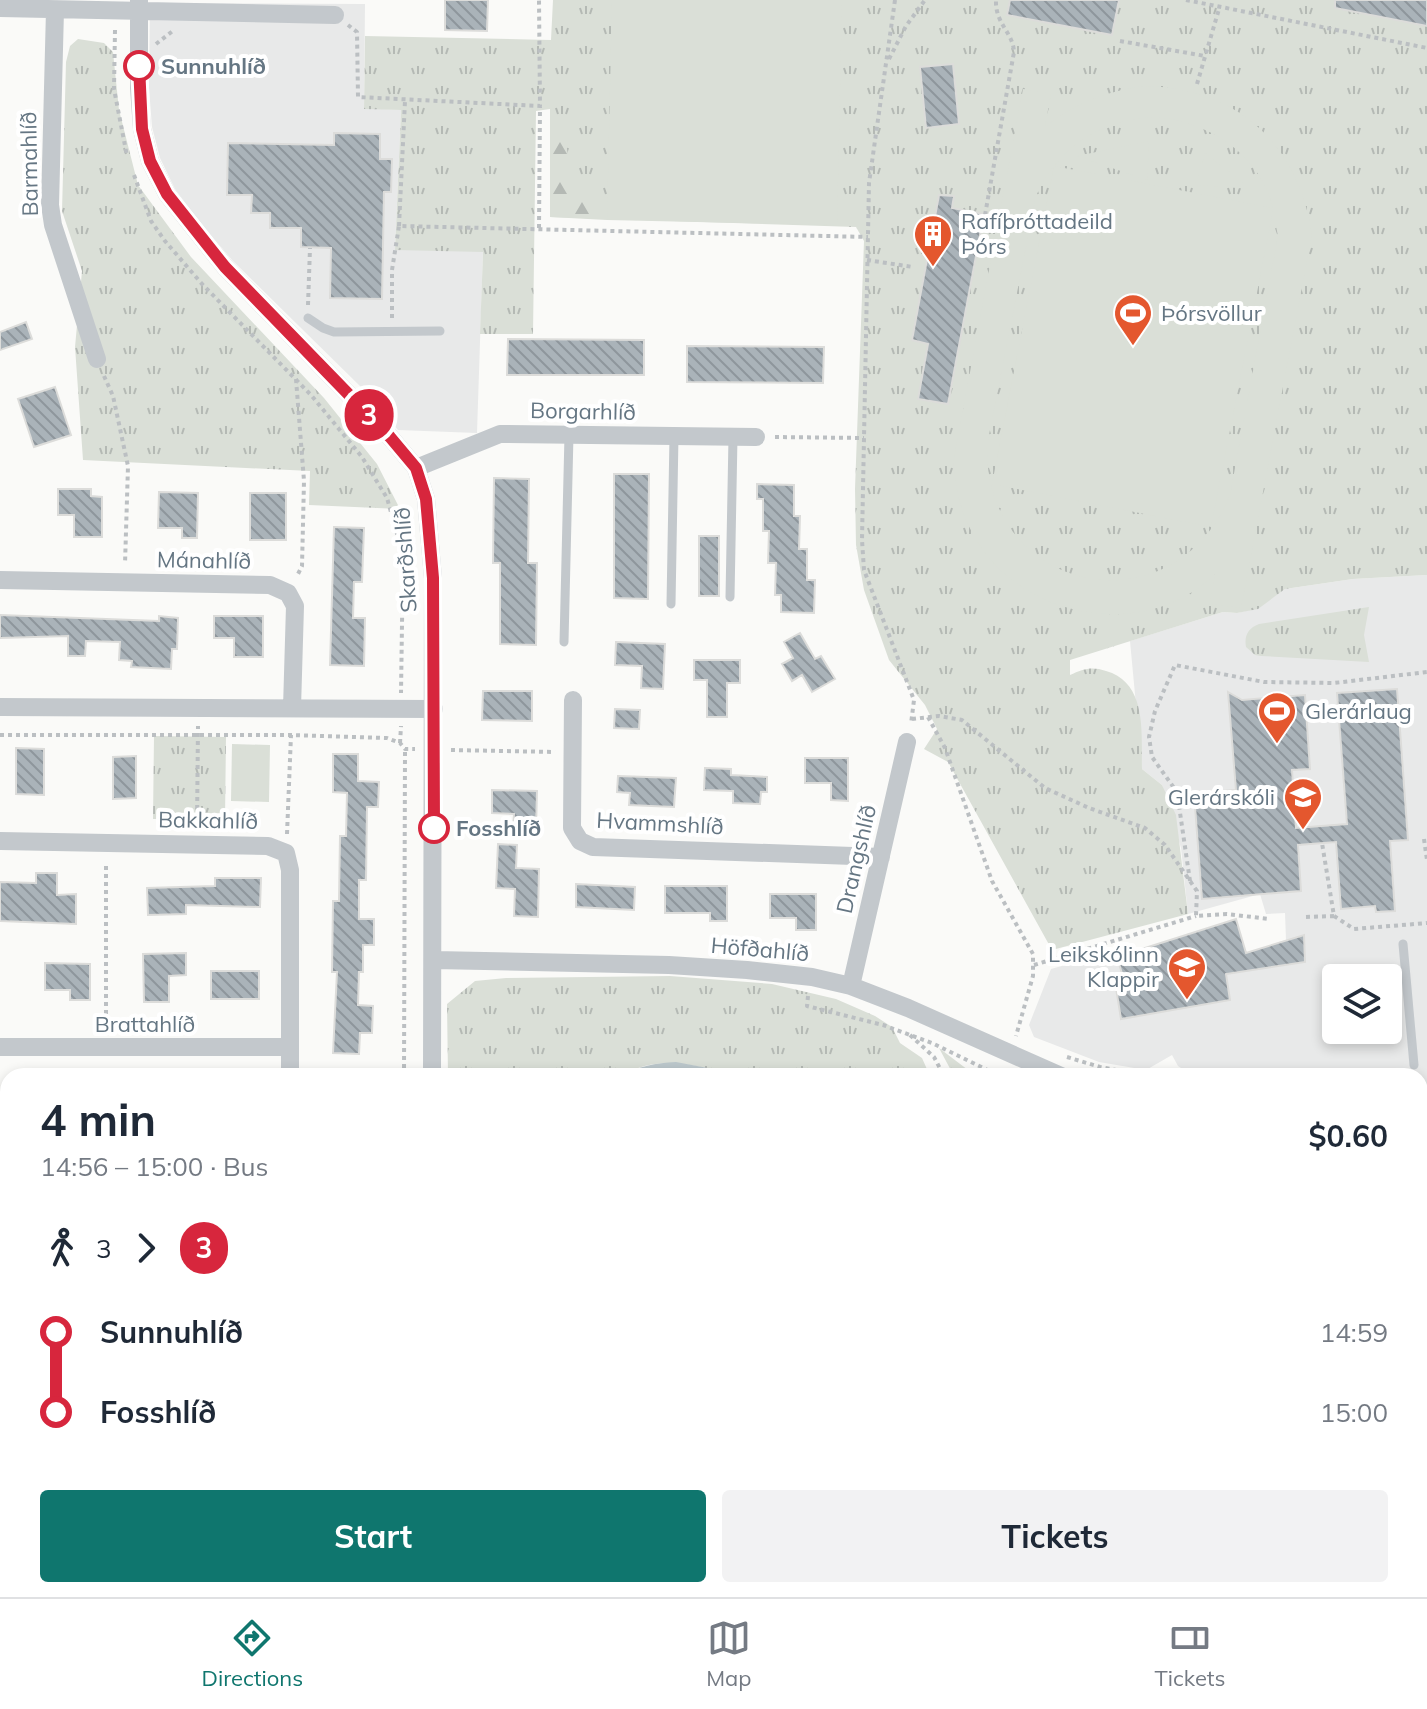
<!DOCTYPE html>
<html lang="en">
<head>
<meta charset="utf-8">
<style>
	:root { --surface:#fff; --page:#f2f2f3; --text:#1f2937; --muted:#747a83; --line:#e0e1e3; --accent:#0f766e }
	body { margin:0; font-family:Mulish,sans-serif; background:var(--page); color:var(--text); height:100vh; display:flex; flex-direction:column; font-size:30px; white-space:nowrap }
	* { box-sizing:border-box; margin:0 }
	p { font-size:26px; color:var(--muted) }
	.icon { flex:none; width:44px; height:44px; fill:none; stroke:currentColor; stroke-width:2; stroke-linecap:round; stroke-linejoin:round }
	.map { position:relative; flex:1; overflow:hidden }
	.drawer { position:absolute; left:0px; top:1068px; width:1428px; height:530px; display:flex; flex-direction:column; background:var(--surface); border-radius:24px 24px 0 0; box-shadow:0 4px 12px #0003 }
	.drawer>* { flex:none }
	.badge { padding:0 16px; border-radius:26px; font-size:28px; line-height:52px }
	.fabs { position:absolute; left:1322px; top:964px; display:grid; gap:16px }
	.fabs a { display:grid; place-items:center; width:80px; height:80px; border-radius:8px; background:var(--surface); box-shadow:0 4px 12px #0003; font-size:40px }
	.map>.badge { position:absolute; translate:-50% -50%; box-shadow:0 0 0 4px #fff }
	.legs { display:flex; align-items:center; gap:12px; height:88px; padding:0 40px; font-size:26px }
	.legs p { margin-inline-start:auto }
	.summary { display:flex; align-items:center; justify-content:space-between; height:136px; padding:0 40px }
	h1 { font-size:44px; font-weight:700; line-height:60px }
	.button { display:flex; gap:16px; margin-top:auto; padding:16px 40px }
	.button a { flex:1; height:92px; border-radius:8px; background:var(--accent); color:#fff; font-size:32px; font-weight:700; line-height:92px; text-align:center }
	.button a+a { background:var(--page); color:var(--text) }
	ul { padding:0 40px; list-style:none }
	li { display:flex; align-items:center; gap:28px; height:80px; font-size:30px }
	li i { display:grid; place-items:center; width:12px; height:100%; margin:0 10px; background:currentColor }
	li i::after { content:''; width:20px; height:20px; margin:-10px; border:6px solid; border-radius:50%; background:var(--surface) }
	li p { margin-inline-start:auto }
	li:first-child i { background:linear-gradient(#0000 50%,currentColor 0) }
	li:last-child i { background:linear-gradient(currentColor 50%,#0000 0) }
	.tab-bar { display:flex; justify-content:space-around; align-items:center; height:112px; border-top:2px solid var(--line); background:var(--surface); font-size:22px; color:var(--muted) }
	.tab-bar a { display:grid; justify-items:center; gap:4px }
	.tab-bar .selected { color:var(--accent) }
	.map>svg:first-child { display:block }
	.built { fill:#e8e9e9; fill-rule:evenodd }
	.grass { fill:url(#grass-tufts) }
	.forest { fill:url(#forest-firs) }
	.pitch { fill:#dadfd7; fill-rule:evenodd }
	.water { fill:url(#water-ripples) }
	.building { fill:url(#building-back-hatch); stroke:#dcdcda; stroke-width:2 }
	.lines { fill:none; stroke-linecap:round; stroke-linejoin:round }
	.path { stroke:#bbbfc2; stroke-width:4; stroke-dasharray:4 4; stroke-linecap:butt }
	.service { stroke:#c3c8cc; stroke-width:9 }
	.minor { stroke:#c3c8cc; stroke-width:18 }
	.tertiary { stroke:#c3c8cc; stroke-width:24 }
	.line-1-casing { stroke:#fff; stroke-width:18 }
	.line-1 { stroke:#d7263d; stroke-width:12 }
	.stop-1-dot { fill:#fff; stroke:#d7263d; stroke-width:4 }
	.labels { text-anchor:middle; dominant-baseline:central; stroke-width:8; stroke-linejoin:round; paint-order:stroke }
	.stop-label { font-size:22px; font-weight:bold; fill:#657683; stroke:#fff; text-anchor:start }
	.street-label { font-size:22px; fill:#657683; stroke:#fff }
	.poi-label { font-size:22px; fill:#657683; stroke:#fff; text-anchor:start }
</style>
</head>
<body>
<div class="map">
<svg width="1427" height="1597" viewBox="0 0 1427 1597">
	<defs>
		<pattern id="grass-tufts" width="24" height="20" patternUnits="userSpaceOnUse" patternTransform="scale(2)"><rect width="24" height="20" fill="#dadfd7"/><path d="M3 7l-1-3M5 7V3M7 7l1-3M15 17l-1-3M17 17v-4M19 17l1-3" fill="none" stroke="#b4b9b4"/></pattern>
		<pattern id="forest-firs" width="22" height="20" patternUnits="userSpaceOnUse" patternTransform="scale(2)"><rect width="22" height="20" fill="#dadfd7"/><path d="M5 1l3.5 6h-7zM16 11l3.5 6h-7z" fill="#b4b9b4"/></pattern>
		<pattern id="water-ripples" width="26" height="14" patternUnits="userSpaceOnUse" patternTransform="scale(2)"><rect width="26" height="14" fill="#bbc7cb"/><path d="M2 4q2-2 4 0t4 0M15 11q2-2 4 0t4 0" fill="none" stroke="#9ca6aa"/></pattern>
		<pattern id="building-back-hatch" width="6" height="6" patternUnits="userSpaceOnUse" patternTransform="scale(2)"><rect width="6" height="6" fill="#aab3b9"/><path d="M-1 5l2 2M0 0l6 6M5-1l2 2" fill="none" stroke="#8e969c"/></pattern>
	</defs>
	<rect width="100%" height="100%" fill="#fafaf8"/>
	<!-- built -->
	<path class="built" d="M 150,3 L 365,4 L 364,108 L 401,110 L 395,249 L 483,251 L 477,433 L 398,430 L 363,389 L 232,260 L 200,222 L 175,189 L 160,158 L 152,127 L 149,88 Z
		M 1427,575 L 1427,1121 L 1420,1119 L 1420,1076 L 1193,1076 L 1178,1066 L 1172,1055 L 1146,1070 L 1099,1062 L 1034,1037 L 1029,1025 L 1051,969 L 1115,951 L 1117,957 L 1236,919 L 1246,953 L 1286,940 L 1285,913 L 1266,914 L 1260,894 L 1188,914 L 1181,848 L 1162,785 L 1142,769 L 1130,641 L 1223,612 L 1237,613 L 1258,608 L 1285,589 L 1353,579 ZM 1336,978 L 1388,978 L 1388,1030 L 1336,1030 Z"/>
	<!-- grass -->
	<path class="grass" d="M 553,0 L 1427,0 L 1427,575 L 1353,579 L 1285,589 L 1258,609 L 1237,613 L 1223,612 L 1070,660 L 1070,675 C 1083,669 1092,666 1106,671 C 1148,683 1141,734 1142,769 L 1162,785 L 1176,815 L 1188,914 L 1052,950 L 948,762 L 924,749 L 937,729 L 925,705 L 889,660 L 864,590 L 856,545 L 855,489 L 864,241 L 856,227 L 550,217 L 550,109 L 536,111 L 533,334 L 480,334 L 483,252 L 395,250 L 401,110 L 364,109 L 365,36 L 551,40 Z
		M 78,39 L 104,43 L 113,52 L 119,110 L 138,185 L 191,257 L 324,398 L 377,464 L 400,509 L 309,505 L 310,471 L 83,460 L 75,347 L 82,271 L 62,211 L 66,62 L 70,46 Z
		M 1369,607 L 1364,635 L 1369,662 L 1261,656 L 1255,655 L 1246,647 C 1244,636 1248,628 1259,624 Z
		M 154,736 L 226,737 L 225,820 L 153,819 Z
		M 670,976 L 772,984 L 836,999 L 875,1016 L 892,1027 L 900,1043 L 922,1058 L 930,1076 C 871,1076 811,1080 752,1076 C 702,1072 669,1049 621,1076 L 448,1076 L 447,1004 L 475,981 L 506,978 Z
		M 939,1048 L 976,1076 L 954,1076 Z
		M 1420,1179 L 1427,1182 L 1427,1269 L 1420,1266 Z
		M 1420,1370 L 1427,1373 L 1427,1581 L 1420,1576 Z
		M 297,1590 L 714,1590 L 719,1597 L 278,1597 Z
		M 740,1590 L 1300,1590 L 1312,1597 L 745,1597 Z"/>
	<!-- forest -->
	<path class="forest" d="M 550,115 C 573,135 568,172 570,200 L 607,202 L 607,220 L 550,217 Z
		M 0,1472 L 8,1472 L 8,1590 L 214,1590 L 202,1597 L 0,1597 Z"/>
	<!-- pitch -->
	<path class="pitch" d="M 612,0 L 842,0 L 837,225 L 607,220 Z
		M 1145,86 C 1237,88 1298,143 1312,234 L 1241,608 L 1209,604 L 1215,574 C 1148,640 1029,621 979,544 C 962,519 956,492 953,463 L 1023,89 L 1051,93 L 1045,127 C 1076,103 1106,91 1145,86 ZM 1156,117 C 1209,122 1260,154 1273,208 L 1054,166 L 992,484 L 1211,527 L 1273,211 L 1278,236 L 1230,495 C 1174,633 983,594 987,445 L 1036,196 C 1059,146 1101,119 1156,117 Z
		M 1149,141 L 1147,180 L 1077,156 Z
		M 1205,153 L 1251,189 L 1195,185 Z
		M 232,744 L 270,745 L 269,802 L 231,801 Z"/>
	<!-- water -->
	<path class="water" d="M 676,1062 L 750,1076 L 621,1076 C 639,1066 655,1063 676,1062 Z
		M 1420,1266 L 1427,1269 L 1427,1317 L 1420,1313 Z
		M 214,1590 L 297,1590 L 278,1597 L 202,1597 Z"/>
	<!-- building -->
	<path class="building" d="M 445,0 L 488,0 L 487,31 L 445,30 Z
		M 1010,0 L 1119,0 L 1112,35 L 1007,15 Z
		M 1335,0 L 1427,0 L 1427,26 L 1335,8 Z
		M 953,64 L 959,124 L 926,128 L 920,67 Z
		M 334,133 L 380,134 L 380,159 L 392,159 L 391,192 L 384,192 L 382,299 L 330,298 L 331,248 L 301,247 L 301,228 L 270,228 L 270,213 L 251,213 L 252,195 L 227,195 L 228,143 L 334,145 Z
		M 939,195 L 954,196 L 952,208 L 984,214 L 948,404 L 918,399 L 928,344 L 912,340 Z
		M 26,322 L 32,339 L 0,350 L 0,332 Z
		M 508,339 L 644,340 L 644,375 L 507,375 Z
		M 687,346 L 824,347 L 823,383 L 687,382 Z
		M 55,387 L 71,435 L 34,447 L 18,399 Z
		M 614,474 L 649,474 L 648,599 L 614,598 Z
		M 494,478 L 529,479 L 528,563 L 537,563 L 536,645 L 500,644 L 500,563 L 493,563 Z
		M 757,484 L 794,485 L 794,516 L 800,516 L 799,549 L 807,549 L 807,580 L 815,580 L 814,613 L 781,612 L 781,595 L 775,595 L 776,563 L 768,563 L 769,531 L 763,531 L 763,499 L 757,499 Z
		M 58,489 L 91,489 L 91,496 L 102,497 L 102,537 L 74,537 L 74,515 L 58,515 Z
		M 159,492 L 198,493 L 197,538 L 182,538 L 182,528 L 158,528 Z
		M 250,493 L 286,493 L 286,540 L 250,540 Z
		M 334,527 L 364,528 L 362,582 L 354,582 L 353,618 L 365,618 L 364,666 L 330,665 Z
		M 699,536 L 719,536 L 719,596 L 699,596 Z
		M 0,615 L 159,621 L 159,616 L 178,618 L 177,649 L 172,649 L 171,669 L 131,667 L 132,661 L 119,660 L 120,642 L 86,641 L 85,656 L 68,656 L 68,636 L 0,638 Z
		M 214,616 L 263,616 L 263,657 L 234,657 L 234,638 L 214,638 Z
		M 800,633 L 815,659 L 821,656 L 835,679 L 812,692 L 802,675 L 792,681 L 782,664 L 793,658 L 784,642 Z
		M 616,642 L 665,644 L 663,689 L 641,688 L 642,666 L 615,665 Z
		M 694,660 L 740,660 L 740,683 L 727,683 L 727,717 L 707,717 L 707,680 L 694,680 Z
		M 1397,689 L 1408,840 L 1390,841 L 1395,911 L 1376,912 L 1375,906 L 1341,909 L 1336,842 L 1298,845 L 1301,891 L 1202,899 L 1194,793 L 1236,790 L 1228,692 L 1242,700 L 1305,695 L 1310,769 L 1292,770 L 1296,828 L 1347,824 L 1337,693 Z
		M 483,691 L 532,691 L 532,721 L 482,720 Z
		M 615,709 L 640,710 L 639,729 L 614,728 Z
		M 16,748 L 44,749 L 44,795 L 16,794 Z
		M 333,754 L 358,754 L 358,781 L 379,782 L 378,807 L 367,807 L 366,880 L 359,880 L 359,919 L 374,919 L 374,945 L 363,945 L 363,972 L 359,972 L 358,1005 L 373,1006 L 372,1033 L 360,1033 L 359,1054 L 333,1053 L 337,972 L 332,972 L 333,901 L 339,901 L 340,836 L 346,836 L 347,793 L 333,792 Z
		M 136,756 L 136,798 L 113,799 L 113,757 Z
		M 805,758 L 848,758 L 848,801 L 831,800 L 831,783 L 805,783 Z
		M 705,768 L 731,769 L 731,775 L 767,777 L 767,792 L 761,792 L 760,804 L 733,803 L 733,791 L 704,790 Z
		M 618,776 L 676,778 L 674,807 L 629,805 L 630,793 L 617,792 Z
		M 492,790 L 537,791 L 536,829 L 513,829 L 514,814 L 492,813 Z
		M 498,844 L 517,845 L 516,868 L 539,869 L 538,917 L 514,916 L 515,889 L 496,888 Z
		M 36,873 L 57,873 L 57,895 L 76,894 L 76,924 L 0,921 L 0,882 L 36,883 Z
		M 215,878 L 261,878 L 260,907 L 186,905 L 186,914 L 148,915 L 147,888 L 215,886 Z
		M 576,884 L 635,887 L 634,910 L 576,907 Z
		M 665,886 L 727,886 L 727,921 L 710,921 L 710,913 L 665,913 Z
		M 770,894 L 816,894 L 816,930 L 796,930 L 796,918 L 770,918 Z
		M 1236,919 L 1246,953 L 1304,935 L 1305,962 L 1226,974 L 1230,1000 L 1121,1019 L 1116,988 L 1126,987 L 1117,957 Z
		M 186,953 L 186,975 L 169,976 L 169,1002 L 144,1002 L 143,954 Z
		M 45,963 L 90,964 L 90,1000 L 70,1000 L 70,990 L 45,990 Z
		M 211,971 L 259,971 L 259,999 L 211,999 Z"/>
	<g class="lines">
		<!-- path -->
		<path class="path" d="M 895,0 L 869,183 L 862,540 L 864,570 L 914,700 L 911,724
			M 1186,0 L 1427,48
			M 348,25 L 357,32 L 358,97 L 540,106 L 539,0
			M 115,30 L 114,89 L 127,156
			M 1120,41 L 1205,56
			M 156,44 L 174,30
			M 889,59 L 906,26 L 925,0
			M 1197,84 L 1219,9
			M 134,175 L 151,221 L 165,241 L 202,284 L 311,395 L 362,457 L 387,498 L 403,555 L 401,693
			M 985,215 L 1014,52 C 1013,32 995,24 996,0
			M 399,226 L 405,101
			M 539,228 L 540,107
			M 867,260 L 913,267
			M 308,305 L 310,248
			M 392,318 L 392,270 L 399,226 L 868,237
			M 104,376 L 113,396 L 128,466 L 125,564
			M 296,379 L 304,481 L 302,566 L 297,576
			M 775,437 L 864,438
			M 928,717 L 945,748 L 992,881 L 1033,954 L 1033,976 L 1016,1036
			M 912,719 L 939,716 L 962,720 L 1045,788 L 1089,808 L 1145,828 L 1165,845 L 1197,891 L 1196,916 L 1227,914 L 1269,919
			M 0,735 L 292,735 L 387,738 L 400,743 L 405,749 L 415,749
			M 400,743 L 401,726
			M 451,750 L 555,752
			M 197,825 L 198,726
			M 287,834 L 291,735
			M 1424,839 L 1427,860
			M 1190,881 L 1177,792 L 1152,757 L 1149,737 L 1155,711 L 1175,665 L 1264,682 L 1334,683 L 1427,672
			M 1334,916 L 1354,929 L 1427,923
			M 1306,917 L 1334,916 L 1322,843
			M 1034,965 L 1196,916
			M 808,996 L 807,1006 L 883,1025 L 932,1043 L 1000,1076
			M 106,1030 L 106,862
			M 910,1035 L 934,1057 L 944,1076
			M 1067,1057 L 1100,1067 L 1147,1076
			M 404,1076 L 405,749
			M 1420,1099 L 1427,1100
			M 903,1590 L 908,1597
			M 1343,1590 L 1353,1597
			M 22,1597 L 34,1590
			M 458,1597 L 464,1590
			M 952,1597 L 955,1590"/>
		<!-- service -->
		<path class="service" d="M 308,318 L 323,328 L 334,332 L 440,331
			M 730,597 L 733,437
			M 671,604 L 674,436
			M 564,642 L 569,435
			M 1403,944 L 1414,1065"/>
		<!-- minor -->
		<path class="minor" d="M 139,0 L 139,88 L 142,129 L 150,161 L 167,194 L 225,267 L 390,437 L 416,468 L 426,499 L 433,578 L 432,1076
			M 0,8 L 335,15
			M 55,10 L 50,205 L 53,225 L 97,359
			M 416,468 L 500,434 L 756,437
			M 0,580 L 270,585 L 288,593 L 295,606 L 292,708
			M 573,700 L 572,828 L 580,841 L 593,847 L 881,857
			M 0,707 L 434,709
			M 0,841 L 268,846 L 286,853 L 290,870 L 290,1076
			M 434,960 L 669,965 L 747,970 L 812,977 L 851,986 L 908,1008 L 1061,1076
			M 851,986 L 907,742
			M 0,1047 L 289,1047
			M 1420,1142 L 1427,1145
			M 0,1256 L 8,1256
			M 737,1590 L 740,1597"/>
		<!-- tertiary -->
		<path class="tertiary" d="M 0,1417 L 8,1417
			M 0,1443 L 8,1443
			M 1387,1590 L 1394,1597"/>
	</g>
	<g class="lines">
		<defs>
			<path id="line-1" d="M 139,66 L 142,129 L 150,161 L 167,194 L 225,267 L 390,437 L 416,468 L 426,499 L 433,578 L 434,828"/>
		</defs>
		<!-- line-1 casing -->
		<use href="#line-1" class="line-1-casing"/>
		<!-- line-1 -->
		<use href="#line-1" class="line-1"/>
	</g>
	<!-- icons -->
	<defs>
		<symbol id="building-pin" viewBox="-11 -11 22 30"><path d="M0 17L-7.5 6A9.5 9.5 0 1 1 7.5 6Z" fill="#e4572e" stroke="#fff"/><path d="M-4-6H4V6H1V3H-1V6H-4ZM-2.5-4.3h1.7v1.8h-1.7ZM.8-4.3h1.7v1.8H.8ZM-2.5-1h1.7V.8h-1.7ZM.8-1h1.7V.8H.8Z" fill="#fff"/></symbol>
		<symbol id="stadium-pin" viewBox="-11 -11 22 30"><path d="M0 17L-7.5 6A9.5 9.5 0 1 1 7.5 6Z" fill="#e4572e" stroke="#fff"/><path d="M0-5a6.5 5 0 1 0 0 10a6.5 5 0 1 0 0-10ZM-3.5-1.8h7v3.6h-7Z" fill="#fff"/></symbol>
		<symbol id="school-pin" viewBox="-11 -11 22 30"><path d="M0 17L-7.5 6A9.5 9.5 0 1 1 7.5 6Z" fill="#e4572e" stroke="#fff"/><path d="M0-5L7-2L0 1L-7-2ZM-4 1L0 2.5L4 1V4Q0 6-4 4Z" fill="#fff"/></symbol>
	</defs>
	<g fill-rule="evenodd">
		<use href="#building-pin" x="911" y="212" width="44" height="60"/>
		<use href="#stadium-pin" x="1111" y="291" width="44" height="60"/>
		<use href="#stadium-pin" x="1255" y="689" width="44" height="60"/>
		<use href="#school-pin" x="1281" y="775" width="44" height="60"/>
		<use href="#school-pin" x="1165" y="945" width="44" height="60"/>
	</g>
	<!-- markers -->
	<g class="stop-1-dot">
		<circle cx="139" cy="66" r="14"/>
		<circle cx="434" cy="828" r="14"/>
	</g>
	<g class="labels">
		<!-- stop labels -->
		<g class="stop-label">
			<text x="161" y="66">Sunnuhlíð</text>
			<text x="456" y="828">Fosshlíð</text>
		</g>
		<!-- street labels -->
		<g class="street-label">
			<text transform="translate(29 164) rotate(-91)">Barmahlíð</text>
			<text transform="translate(583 411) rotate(1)">Borgarhlíð</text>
			<text transform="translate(204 560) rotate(1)">Mánahlíð</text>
			<text transform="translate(405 560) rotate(-94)">Skarðshlíð</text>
			<text transform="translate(208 820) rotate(1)">Bakkahlíð</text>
			<text transform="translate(660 823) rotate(3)">Hvammshlíð</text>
			<text transform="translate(856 859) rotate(-77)">Drangshlíð</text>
			<text transform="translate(760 949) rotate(5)">Höfðahlíð</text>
			<text x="145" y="1024">Brattahlíð</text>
		</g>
		<!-- poi labels -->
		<g class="poi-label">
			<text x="961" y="221">Rafíþróttadeild<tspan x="961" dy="25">Þórs</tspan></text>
			<text x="1161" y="313">Þórsvöllur</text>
			<text x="1305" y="711">Glerárlaug</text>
			<text x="1275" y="797" text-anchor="end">Glerárskóli</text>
			<text x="1159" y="954" text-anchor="end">Leikskólinn<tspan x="1159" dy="25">Klappir</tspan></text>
		</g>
	</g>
</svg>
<div class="fabs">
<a><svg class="icon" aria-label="layers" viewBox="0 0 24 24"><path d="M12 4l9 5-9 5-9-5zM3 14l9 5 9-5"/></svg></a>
</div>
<b class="badge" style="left:369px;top:415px;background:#d7263d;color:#fff">3</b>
<section class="drawer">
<div class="summary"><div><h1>4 min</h1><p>14:56 – 15:00 · Bus</p></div><b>$0.60</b></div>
<div class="legs"><svg class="icon" aria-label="walk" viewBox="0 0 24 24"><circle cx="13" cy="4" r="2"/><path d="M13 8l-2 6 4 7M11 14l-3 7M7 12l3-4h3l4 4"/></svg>3<svg class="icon" aria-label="forward" viewBox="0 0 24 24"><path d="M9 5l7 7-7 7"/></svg><b class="badge" style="background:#d7263d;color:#fff">3</b></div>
<ul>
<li><i style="color:#d7263d"></i><b>Sunnuhlíð</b><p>14:59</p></li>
<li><i style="color:#d7263d"></i><b>Fosshlíð</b><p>15:00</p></li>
</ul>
<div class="button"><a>Start</a><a>Tickets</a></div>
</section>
</div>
<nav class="tab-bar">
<a class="selected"><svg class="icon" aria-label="directions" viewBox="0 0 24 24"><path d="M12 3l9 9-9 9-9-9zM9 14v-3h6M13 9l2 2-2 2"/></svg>Directions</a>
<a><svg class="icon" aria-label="map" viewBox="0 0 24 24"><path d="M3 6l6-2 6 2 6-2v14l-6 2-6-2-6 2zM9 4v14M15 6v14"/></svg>Map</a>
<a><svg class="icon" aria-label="tickets" viewBox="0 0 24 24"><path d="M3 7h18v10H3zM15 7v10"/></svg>Tickets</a>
</nav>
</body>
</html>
